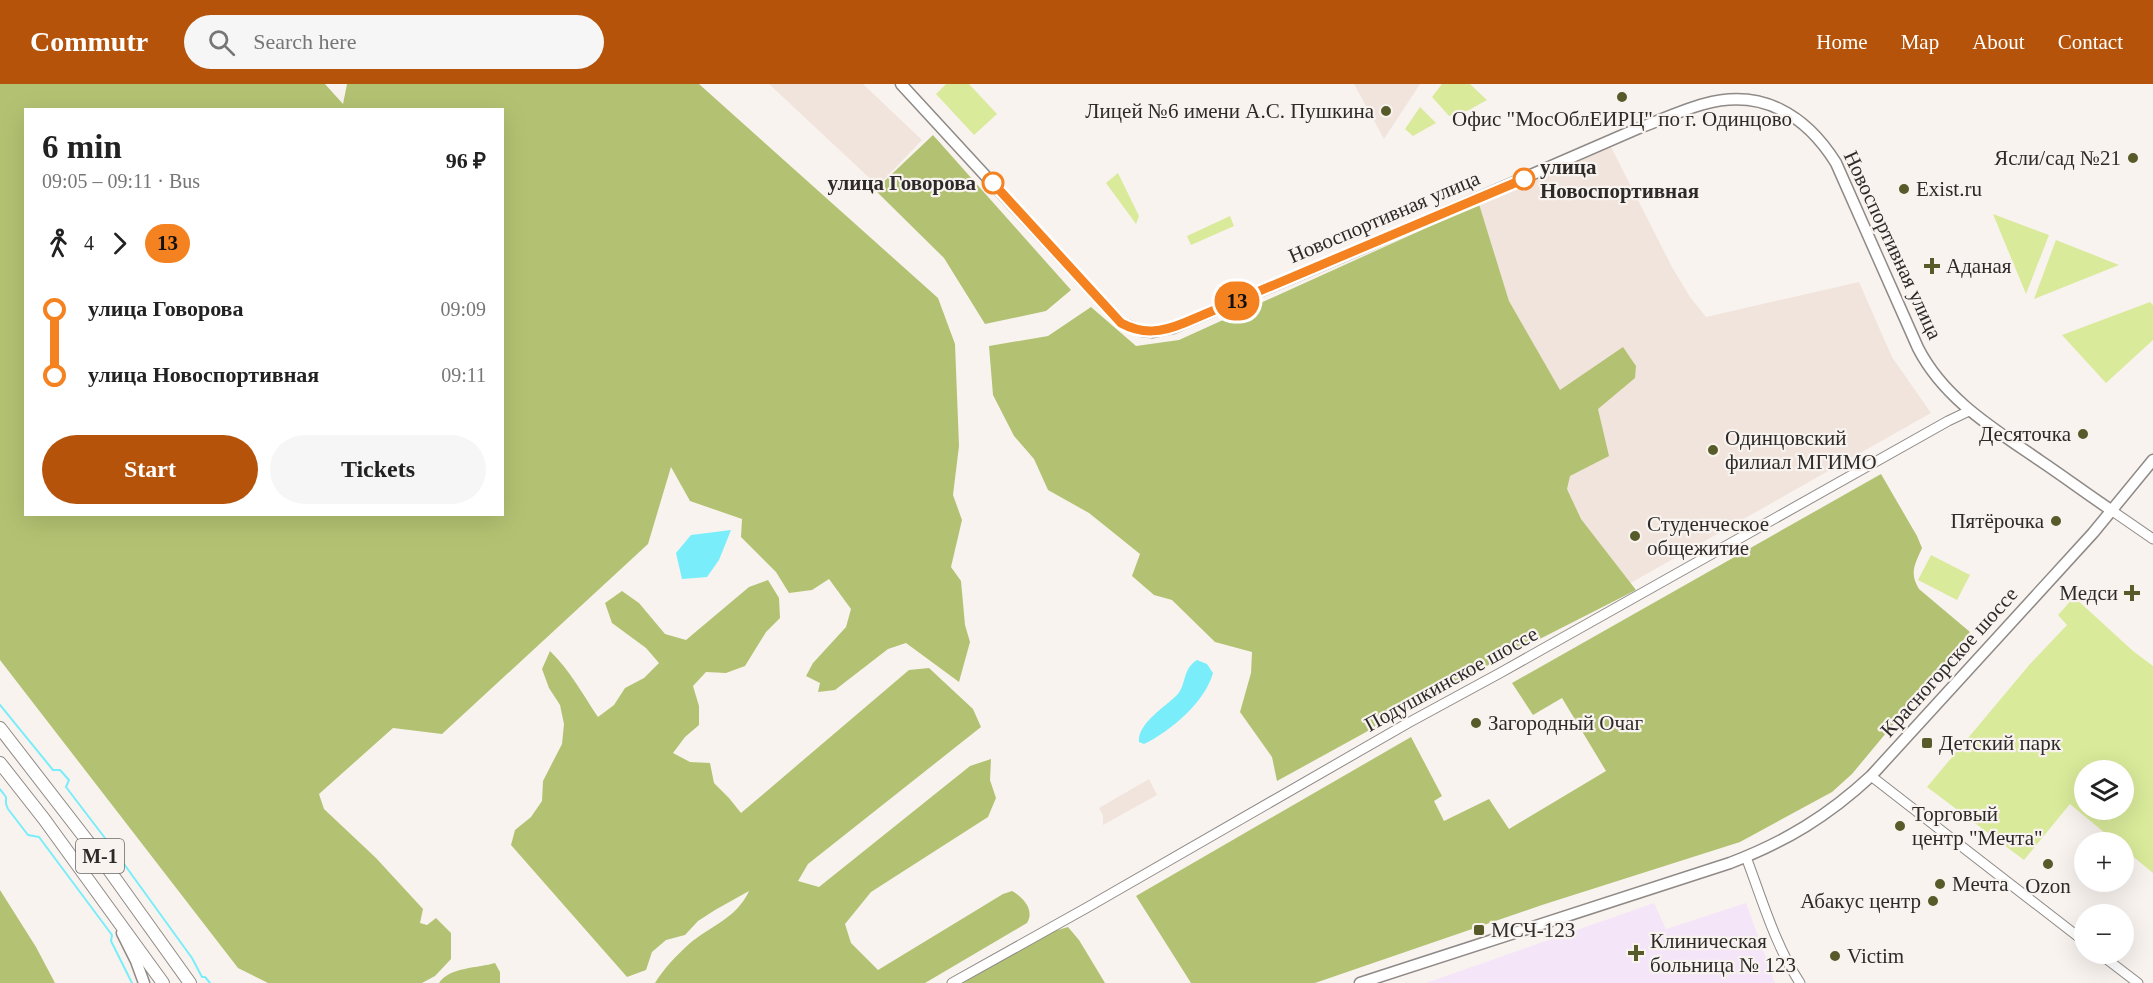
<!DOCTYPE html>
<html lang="en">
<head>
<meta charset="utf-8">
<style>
	:root { --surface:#fff; --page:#f6f6f6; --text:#222; --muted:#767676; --accent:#b45309 }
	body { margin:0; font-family:Georgia,serif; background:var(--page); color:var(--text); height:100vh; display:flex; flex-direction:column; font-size:22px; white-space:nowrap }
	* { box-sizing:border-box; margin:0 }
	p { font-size:20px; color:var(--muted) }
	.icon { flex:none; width:33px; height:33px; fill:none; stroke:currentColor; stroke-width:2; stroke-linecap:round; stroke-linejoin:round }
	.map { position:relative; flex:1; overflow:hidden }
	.side { position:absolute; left:24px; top:24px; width:480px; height:408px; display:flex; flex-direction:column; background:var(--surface); border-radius:0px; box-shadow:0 6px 24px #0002 }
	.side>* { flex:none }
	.badge { padding:0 12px; border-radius:20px; font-size:21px; line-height:39px }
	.buttons { position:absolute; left:2074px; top:676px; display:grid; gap:12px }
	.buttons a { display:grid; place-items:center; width:60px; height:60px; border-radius:50%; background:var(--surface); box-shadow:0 6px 24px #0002; font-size:30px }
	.map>.badge { position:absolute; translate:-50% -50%; box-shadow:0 0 0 3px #fff }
	.legs { display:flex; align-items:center; gap:9px; height:66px; padding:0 18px; font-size:20px }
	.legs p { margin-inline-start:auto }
	.head { display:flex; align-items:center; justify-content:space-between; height:102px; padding:0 18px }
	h1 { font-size:33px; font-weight:600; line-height:45px }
	.primary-button { display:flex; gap:12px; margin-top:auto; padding:12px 18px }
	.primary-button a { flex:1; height:69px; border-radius:36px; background:var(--accent); color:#fff; font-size:24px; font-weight:600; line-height:69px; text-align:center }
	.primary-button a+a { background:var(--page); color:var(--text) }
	ul { padding:0 18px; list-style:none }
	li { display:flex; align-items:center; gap:21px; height:66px; font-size:22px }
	li i { display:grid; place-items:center; width:9px; height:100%; margin:0 8px; background:currentColor }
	li i::after { content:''; width:15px; height:15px; margin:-8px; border:4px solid; border-radius:50%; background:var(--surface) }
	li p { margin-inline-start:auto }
	li:first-child i { background:linear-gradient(#0000 50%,currentColor 0) }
	li:last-child i { background:linear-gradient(currentColor 50%,#0000 0) }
	header { display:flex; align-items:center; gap:36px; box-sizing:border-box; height:84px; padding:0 30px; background:var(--accent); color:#fff }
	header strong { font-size:28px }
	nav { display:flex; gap:33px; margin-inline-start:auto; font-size:21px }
	.search { width:420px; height:54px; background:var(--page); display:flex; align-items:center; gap:15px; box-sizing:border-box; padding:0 21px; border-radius:33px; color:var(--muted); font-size:22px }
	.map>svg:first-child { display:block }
	.built { fill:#f1e4dc }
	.medical { fill:#f4e5f8 }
	.green { fill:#d9ea9a; fill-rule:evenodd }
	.forest { fill:#b3c272; fill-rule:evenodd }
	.water { fill:#79edf9 }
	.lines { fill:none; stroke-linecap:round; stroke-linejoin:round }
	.stream { stroke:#79edf9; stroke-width:2 }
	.minor-casing { stroke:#8f8a87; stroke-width:11 }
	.major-casing { stroke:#8f8a87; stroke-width:13 }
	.highway-casing { stroke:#8f8a87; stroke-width:14 }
	.minor { stroke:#fff; stroke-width:9 }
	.major { stroke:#fff; stroke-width:10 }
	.highway { stroke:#fff; stroke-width:12 }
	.line-1-casing { stroke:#fff; stroke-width:14 }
	.line-1 { stroke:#f58220; stroke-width:9 }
	.poi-dot { fill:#575b29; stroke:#f9f3ef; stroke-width:2 }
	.stop-1-dot { fill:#fff; stroke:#f58220; stroke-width:3 }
	.labels { text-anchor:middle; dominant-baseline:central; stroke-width:4.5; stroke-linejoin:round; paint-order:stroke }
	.shield { fill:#f9f3ef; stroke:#6a6765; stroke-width:1.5 }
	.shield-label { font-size:20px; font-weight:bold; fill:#2d2b2a }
	.poi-label { font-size:21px; fill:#2d2b2a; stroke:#f9f3ef; text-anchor:start }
	.stop-label { font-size:21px; font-weight:bold; fill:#2d2b2a; stroke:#f9f3ef; text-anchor:start }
	.street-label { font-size:21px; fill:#2d2b2a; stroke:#f9f3ef }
</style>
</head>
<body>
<header>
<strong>Commutr</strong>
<div class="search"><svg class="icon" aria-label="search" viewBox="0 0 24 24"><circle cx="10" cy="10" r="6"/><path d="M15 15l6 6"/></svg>Search here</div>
<nav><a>Home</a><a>Map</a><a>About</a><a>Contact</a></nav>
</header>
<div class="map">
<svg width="2153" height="899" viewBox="0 0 2153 899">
	<rect width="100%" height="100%" fill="#f9f3ef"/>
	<!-- built -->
	<path class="built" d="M 769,0 L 863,0 L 922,56 L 878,102 Z
		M 1354,0 L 1420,0 L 1384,55 Z
		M 1610,61 L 1672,183 L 1690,213 L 1706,233 L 1859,198 L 1892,273 L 1931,329 L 1627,501 L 1588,453 L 1562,403 L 1560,307 L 1509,217 L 1479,120 Z
		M 1149,695 L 1157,711 L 1103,741 L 1103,731 L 1099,724 Z"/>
	<!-- medical -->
	<path class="medical" d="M 1654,819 L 1666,845 L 1746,819 L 1775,899 L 1426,899 Z"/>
	<!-- green -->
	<path class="green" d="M 946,0 L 969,0 L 997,30 L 974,51 L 936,10 Z
		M 1442,0 L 1470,0 L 1487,16 L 1469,26 L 1449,32 L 1432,13 Z
		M 1420,23 L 1436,39 L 1413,52 L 1405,45 Z
		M 1118,89 L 1139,132 L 1136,140 L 1106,99 Z
		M 1993,130 L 2049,151 L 2026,210 Z
		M 1230,132 L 1234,142 L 1191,161 L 1187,152 Z
		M 2056,156 L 2119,181 L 2034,215 Z
		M 2150,218 L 2153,221 L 2153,256 L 2106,299 L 2062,251 Z
		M 1931,471 L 1970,491 L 1957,516 L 1918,496 Z
		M 2074,513 L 2133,567 L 2153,582 L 2153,789 L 2124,765 L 2124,759 L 2117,759 L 2070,720 L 2024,776 L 1927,703 L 2030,580 L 2067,541 L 2058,531 ZM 2085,687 L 2124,687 L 2124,726 L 2085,726 Z"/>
	<!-- forest -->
	<path class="forest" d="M 0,0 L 325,0 L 343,20 L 347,0 L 699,0 L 938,214 L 955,260 L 959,362 L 953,411 L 962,436 L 951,483 L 961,497 L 965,541 L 970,558 L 959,598 L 906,559 L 888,565 L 835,606 L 818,608 L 820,599 L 806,592 L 813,579 L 846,543 L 851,525 L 829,495 L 812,506 L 789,509 L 776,488 L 741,453 L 742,435 L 690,417 L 671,383 L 648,460 L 442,650 L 393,644 L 319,710 L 324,725 L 376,774 L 423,825 L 420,839 L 427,841 L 436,834 L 451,849 L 451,875 L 435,892 L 422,899 L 268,899 L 238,884 L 0,576 ZM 26,26 L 502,26 L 502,430 L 26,430 Z
		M 933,51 L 1071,206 L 1046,227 L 985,240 L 944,174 L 875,106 Z
		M 1479,120 L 1509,217 L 1560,306 L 1623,263 L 1636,282 L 1635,294 L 1598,325 L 1609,372 L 1570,392 L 1567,405 L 1581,435 L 1636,506 L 1477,587 L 1277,697 L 1272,673 L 1240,628 L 1251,589 L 1252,568 L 1215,558 L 1172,516 L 1154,511 L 1132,492 L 1140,470 L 1089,429 L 1048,406 L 1034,375 L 1014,352 L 993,311 L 989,262 L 1048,252 L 1091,223 L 1136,262 L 1179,256 Z
		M 1881,390 L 1917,452 L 1922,464 C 1915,480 1909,489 1919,505 L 1970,548 L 1852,690 L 1832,708 L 1740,758 L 1542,821 L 1315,899 L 1191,899 L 1136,812 L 1411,653 L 1442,712 L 1434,717 L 1444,737 L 1489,715 L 1509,745 L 1606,687 L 1562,614 L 1533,631 L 1512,599 Z
		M 768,496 L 779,514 L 780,534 L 766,548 L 745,582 L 726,589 L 706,588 L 693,602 L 699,622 L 699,641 L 685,653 L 673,669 L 690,678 L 710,679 L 714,699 L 729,714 L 741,729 L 909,586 L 929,584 L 973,625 L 981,643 L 808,780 L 798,797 L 819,803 L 970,682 L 991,675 L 990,696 L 996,714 L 988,733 L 871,808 L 845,840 L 851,859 L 878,886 L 1003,810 L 1012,807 C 1023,813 1035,826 1027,839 L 925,899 L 655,899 C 664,884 677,871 689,860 C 710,842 737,834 749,807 L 715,826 L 698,837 L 685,851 L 666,856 L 652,868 L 646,886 L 627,893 L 511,761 L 515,746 L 531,733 L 542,717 L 543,697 L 562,660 L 564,640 L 560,621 L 549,604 L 542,585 L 550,567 C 570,586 583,611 598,633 L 614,621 L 625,604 L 644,594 L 659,579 L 646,564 L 612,539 L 605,519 L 622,507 L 639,519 L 665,550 L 686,556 L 749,503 Z
		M 0,806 L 36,863 L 55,899 L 0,899 Z
		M 1068,843 L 1079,856 L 1105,899 L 963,899 L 1051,848 Z
		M 495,879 L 500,888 L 500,899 L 439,899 C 449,883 479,884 495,879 Z"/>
	<!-- water -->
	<path class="water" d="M 731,446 L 719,476 L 707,493 L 682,495 L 676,469 L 691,451 Z
		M 1197,576 L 1207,580 L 1213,589 C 1205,618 1171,647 1144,660 L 1139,658 C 1137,640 1165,623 1177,611 C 1187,600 1182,585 1197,576 Z"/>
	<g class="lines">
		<!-- stream -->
		<path class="stream" d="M 0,621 L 53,686 L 60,686 L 69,696 L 66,703 L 111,762 L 192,874 L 202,893 L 205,893 L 210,899
			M 0,705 L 6,713 L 6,720 L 8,725 L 28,751 L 39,753 L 112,851 L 111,857 L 132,899"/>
		<defs>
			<path id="minor" d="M 2111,426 L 2153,455
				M 1871,692 L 2085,858
				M 1746,773 C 1762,815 1775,861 1800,899
				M 2100,870 L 2138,899
				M 952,899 L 1088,823 L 1408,639 L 1500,589 L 1948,337 L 1969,327"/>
			<path id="major" d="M 901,0 L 1110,227 L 1121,239 L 1142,247 L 1153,248 L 1173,244 L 1358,166 L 1639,44 C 1661,36 1682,26 1704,20 C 1762,4 1806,31 1836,79 L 1918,264 C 1944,315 1994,345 2039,376 C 2063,392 2087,410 2111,426
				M 122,849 L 136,877 L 144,899
				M 1360,899 L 1730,779 C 1785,758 1828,732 1871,692 L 2093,449 L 2153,376"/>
			<path id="highway" d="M 0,644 L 99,772 L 190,899
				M 0,679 L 44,735 L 163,899"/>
		</defs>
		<!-- minor casing -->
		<use href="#minor" class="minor-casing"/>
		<!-- major casing -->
		<use href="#major" class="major-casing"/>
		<!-- highway casing -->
		<use href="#highway" class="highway-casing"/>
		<!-- minor -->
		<use href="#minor" class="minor"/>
		<!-- major -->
		<use href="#major" class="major"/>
		<!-- highway -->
		<use href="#highway" class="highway"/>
	</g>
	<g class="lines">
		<defs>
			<path id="line-1" d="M 993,99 L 1121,239 C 1143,251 1162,248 1184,239 L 1524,95"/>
		</defs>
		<!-- line-1 casing -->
		<use href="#line-1" class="line-1-casing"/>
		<!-- line-1 -->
		<use href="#line-1" class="line-1"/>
	</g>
	<!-- markers -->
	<g class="poi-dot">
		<circle cx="1622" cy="13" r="6"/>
		<circle cx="1386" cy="27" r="6"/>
		<circle cx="2133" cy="74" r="6"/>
		<circle cx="1904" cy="105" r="6"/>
		<path d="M1929 173h6v6h6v6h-6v6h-6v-6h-6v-6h6z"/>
		<circle cx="2083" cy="350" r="6"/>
		<circle cx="1713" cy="366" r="6"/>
		<circle cx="2056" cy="437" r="6"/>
		<circle cx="1635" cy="452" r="6"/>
		<path d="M2129 500h6v6h6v6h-6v6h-6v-6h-6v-6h6z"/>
		<circle cx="1476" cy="639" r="6"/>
		<rect x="1921" y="653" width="12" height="12" rx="3"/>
		<circle cx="1900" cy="742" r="6"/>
		<circle cx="2048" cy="780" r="6"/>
		<circle cx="1940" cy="800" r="6"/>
		<circle cx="1933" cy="817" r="6"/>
		<rect x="1473" y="840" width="12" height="12" rx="3"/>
		<path d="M1633 860h6v6h6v6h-6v6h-6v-6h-6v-6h6z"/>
		<circle cx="1835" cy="872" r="6"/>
	</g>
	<g class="stop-1-dot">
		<circle cx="1524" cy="95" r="10"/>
		<circle cx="993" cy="99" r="10"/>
	</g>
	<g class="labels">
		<!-- shield labels -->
		<rect class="shield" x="76" y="755" width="48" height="34" rx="4.5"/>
		<g class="shield-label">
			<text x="100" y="772">М-1</text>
		</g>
		<!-- poi labels -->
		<g class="poi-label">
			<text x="1374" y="27" text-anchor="end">Лицей №6 имени А.С. Пушкина</text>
			<text x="1622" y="35" text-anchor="middle">Офис "МосОблЕИРЦ" по г. Одинцово</text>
			<text x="2121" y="74" text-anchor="end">Ясли/сад №21</text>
			<text x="1916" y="105">Exist.ru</text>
			<text x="1946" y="182">Аданая</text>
			<text x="2071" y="350" text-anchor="end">Десяточка</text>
			<text x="1725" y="354">Одинцовский<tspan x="1725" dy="24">филиал МГИМО</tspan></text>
			<text x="2044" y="437" text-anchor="end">Пятёрочка</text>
			<text x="1647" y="440">Студенческое<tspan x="1647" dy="24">общежитие</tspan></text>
			<text x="2118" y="509" text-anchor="end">Медси</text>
			<text x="1488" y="639">Загородный Очаг</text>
			<text x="1939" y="659">Детский парк</text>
			<text x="1912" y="730">Торговый<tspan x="1912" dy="24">центр "Мечта"</tspan></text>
			<text x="1952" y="800">Мечта</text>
			<text x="2048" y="802" text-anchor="middle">Ozon</text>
			<text x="1921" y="817" text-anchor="end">Абакус центр</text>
			<text x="1491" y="846">МСЧ-123</text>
			<text x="1650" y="857">Клиническая<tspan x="1650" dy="24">больница № 123</tspan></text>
			<text x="1847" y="872">Victim</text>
		</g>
		<!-- stop labels -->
		<g class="stop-label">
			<text x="1540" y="83">улица<tspan x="1540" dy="24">Новоспортивная</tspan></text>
			<text x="976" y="99" text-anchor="end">улица Говорова</text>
		</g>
		<!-- street labels -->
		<g class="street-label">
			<text transform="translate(1384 133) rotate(-23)">Новоспортивная улица</text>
			<text transform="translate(1893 161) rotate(65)">Новоспортивная улица</text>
			<text transform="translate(1949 578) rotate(-48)">Красногорское шоссе</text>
			<text transform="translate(1451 595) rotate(-29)">Подушкинское шоссе</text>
		</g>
	</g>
</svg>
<div class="buttons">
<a><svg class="icon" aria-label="layers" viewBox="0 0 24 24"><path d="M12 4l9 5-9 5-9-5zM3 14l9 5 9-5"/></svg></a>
<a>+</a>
<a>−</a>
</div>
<b class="badge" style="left:1237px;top:217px;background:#f58220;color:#111">13</b>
<section class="side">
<div class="head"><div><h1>6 min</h1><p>09:05 – 09:11 · Bus</p></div><b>96 ₽</b></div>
<div class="legs"><svg class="icon" aria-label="walk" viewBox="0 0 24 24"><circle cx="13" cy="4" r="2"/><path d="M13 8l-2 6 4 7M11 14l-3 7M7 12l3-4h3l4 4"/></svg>4<svg class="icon" aria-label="forward" viewBox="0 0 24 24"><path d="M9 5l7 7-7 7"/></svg><b class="badge" style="background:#f58220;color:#111">13</b></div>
<ul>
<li><i style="color:#f58220"></i><b>улица Говорова</b><p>09:09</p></li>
<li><i style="color:#f58220"></i><b>улица Новоспортивная</b><p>09:11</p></li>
</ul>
<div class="primary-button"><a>Start</a><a>Tickets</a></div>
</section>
</div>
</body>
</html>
